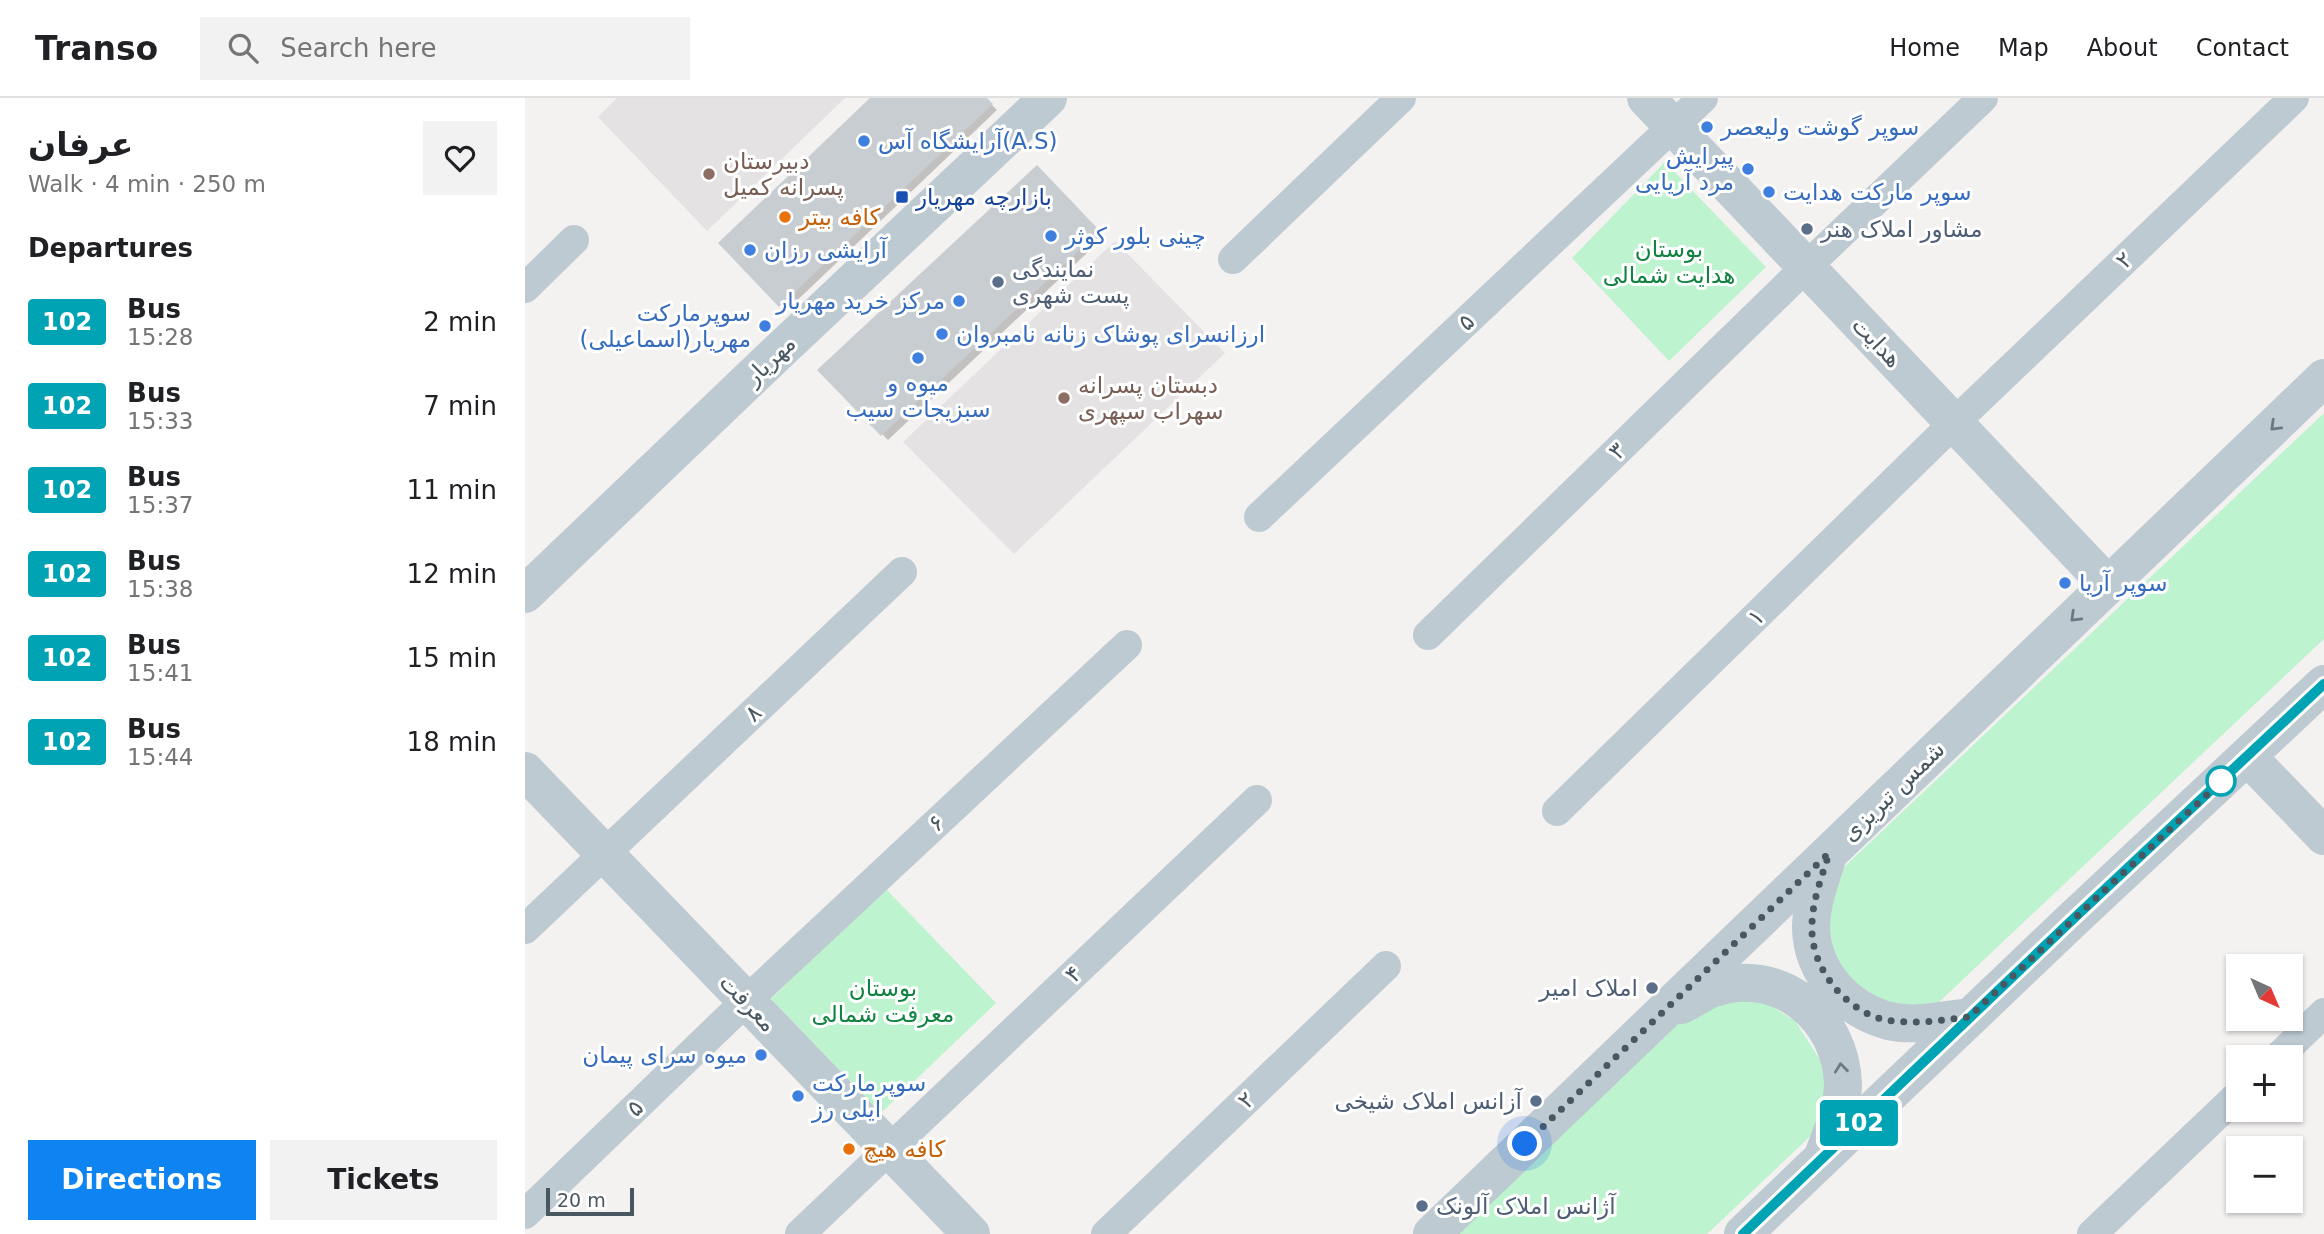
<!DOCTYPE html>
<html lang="en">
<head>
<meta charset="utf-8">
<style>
	:root { --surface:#fff; --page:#f2f2f2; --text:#202124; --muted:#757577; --line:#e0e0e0; --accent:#0e83f2 }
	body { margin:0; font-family:"DejaVu Sans",Cairo,sans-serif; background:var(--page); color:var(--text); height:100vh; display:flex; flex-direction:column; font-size:26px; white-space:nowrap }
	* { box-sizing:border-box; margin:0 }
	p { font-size:23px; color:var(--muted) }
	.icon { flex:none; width:38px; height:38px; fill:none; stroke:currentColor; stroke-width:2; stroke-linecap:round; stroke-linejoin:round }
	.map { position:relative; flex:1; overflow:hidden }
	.drawer { display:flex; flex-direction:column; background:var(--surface); width:525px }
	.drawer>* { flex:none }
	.badge { padding:0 14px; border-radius:5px; font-size:24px; line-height:46px }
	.needle { width:46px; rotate:136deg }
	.fabs { position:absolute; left:1701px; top:856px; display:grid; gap:14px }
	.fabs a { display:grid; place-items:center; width:77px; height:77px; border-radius:0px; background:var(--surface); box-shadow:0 2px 5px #0004; font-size:35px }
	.scale { position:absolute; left:21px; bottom:18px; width:88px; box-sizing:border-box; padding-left:7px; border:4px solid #485760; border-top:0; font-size:19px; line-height:24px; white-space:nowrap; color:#485760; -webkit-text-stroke:5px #fff; paint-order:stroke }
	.you { position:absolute; width:35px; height:35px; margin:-18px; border:5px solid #fff; border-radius:50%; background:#1a73e8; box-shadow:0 0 0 10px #1a73e833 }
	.map>.badge { position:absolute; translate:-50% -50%; box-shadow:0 0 0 4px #fff }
	h2 { padding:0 28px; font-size:26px; line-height:63px }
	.round { display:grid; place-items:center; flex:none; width:74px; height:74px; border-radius:0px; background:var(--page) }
	.summary { display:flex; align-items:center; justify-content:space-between; height:119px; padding:0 28px }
	h1 { font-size:33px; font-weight:600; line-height:52px }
	.button { display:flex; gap:14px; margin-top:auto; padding:14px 28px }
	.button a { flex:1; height:80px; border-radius:0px; background:var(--accent); color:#fff; font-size:28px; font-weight:600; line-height:80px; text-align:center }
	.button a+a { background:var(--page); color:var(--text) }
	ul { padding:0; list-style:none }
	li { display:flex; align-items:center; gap:21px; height:84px; padding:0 28px }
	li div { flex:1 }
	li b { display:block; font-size:26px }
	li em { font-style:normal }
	li .badge { min-width:77px; font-weight:700; text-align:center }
	header { display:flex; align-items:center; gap:42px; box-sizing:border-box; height:98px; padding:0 35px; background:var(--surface); border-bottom:2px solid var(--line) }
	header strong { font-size:33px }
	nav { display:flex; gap:38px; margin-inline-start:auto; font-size:24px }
	.search { width:490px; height:63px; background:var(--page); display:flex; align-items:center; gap:18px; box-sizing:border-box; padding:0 24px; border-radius:0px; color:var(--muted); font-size:26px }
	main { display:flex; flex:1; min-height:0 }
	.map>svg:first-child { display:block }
	.education { fill:#e5e2e4 }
	.green { fill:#bef3cf }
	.shadow { fill:#0003 }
	.building { fill:#c8cdd1 }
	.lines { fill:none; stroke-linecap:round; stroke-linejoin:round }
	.minor { stroke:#becad1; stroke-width:30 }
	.tertiary { stroke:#becad1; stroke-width:38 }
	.oneway { stroke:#6b7a82 }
	.line-casing { stroke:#fff; stroke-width:16 }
	.line { stroke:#00a3b4; stroke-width:10 }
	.walk { stroke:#485760; stroke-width:7; stroke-dasharray:0 12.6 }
	.shop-dot { fill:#3f7fe0; stroke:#fff; stroke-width:2.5 }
	.education-dot { fill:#8d6e63; stroke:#fff; stroke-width:2.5 }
	.transit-dot { fill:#1a4fb4; stroke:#fff; stroke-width:2.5 }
	.food-dot { fill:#e8710a; stroke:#fff; stroke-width:2.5 }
	.service-dot { fill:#5c6f8a; stroke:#fff; stroke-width:2.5 }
	.stop-dot { fill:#fff; stroke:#00a3b4; stroke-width:3.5 }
	.labels { text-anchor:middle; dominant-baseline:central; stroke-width:6; stroke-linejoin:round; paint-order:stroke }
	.shop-label { font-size:23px; fill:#366cbe; stroke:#fff; text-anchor:start }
	.education-label { font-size:23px; fill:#785e54; stroke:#fff; text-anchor:start }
	.transit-label { font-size:23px; fill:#164399; stroke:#fff; text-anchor:start }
	.food-label { font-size:23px; fill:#c56008; stroke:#fff; text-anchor:start }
	.service-label { font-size:23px; fill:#4e5e75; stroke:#fff; text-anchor:start }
	.park-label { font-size:23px; fill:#118341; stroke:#fff }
	.street-label { font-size:23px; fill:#485760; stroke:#fff }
</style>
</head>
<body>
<header>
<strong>Transo</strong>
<div class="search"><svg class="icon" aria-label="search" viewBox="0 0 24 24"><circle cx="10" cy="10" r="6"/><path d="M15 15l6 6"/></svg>Search here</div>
<nav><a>Home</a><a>Map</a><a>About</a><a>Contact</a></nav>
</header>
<main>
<section class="drawer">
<div class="summary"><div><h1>عرفان</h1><p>Walk · 4 min · 250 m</p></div><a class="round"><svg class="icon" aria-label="heart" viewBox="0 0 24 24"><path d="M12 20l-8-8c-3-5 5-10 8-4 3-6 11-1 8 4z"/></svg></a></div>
<h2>Departures</h2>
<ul>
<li><span class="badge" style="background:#00a3b4;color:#fff">102</span><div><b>Bus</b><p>15:28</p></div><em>2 min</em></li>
<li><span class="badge" style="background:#00a3b4;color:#fff">102</span><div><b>Bus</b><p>15:33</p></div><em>7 min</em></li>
<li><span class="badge" style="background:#00a3b4;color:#fff">102</span><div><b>Bus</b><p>15:37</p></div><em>11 min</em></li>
<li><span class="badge" style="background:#00a3b4;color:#fff">102</span><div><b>Bus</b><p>15:38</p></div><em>12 min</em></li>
<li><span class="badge" style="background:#00a3b4;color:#fff">102</span><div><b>Bus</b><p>15:41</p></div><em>15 min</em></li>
<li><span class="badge" style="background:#00a3b4;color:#fff">102</span><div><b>Bus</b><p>15:44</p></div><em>18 min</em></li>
</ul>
<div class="button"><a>Directions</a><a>Tickets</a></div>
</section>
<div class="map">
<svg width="1799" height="1136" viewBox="0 0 1799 1136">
	<rect width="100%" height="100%" fill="#f4f1f1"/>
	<!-- education -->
	<path class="education" d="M 92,0 L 320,0 L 182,133 L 73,19 Z
		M 590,143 L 700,255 L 489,456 L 378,344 Z"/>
	<!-- green -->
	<path class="green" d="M 1140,64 L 1241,169 L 1144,263 L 1047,160 Z
		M 1799,315 L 1799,541 L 1412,906 L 1359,906 L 1318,881 L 1293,835 L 1297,790 Z
		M 360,790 L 471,905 L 356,1015 L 246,901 Z
		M 1221,892 L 1270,923 L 1303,974 L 1295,1029 L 1182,1136 L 924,1136 L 1135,929 Z"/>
	<!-- shadow -->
	<path class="shadow" d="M 348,0 L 460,0 L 472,12 L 261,213 L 195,145 Z
		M 512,69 L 579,139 L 363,342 L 295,272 Z"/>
	<!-- building -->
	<path class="building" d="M 345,0 L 462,0 L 468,6 L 254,209 L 193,145 Z
		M 512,67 L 575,133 L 356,338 L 292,272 Z"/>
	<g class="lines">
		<!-- minor -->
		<path class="minor" d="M 708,161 L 876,0
			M 0,190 L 49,142
			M 734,419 L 1178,0
			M 903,537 L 1281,169 L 1458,0
			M 1032,713 L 1429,325 L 1769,0
			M 0,831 L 377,474
			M 1753,959 L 1799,915
			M 0,1116 L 221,903 L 602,547
			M 275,1136 L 732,702
			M 581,1136 L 861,868
			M 1567,1136 L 1713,997"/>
		<!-- tertiary -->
		<path class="tertiary" d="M 1121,0 L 1583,487
			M 0,496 L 250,257 L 523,0
			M 1722,658 L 1799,738
			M 0,673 L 446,1136
			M 1303,757 C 1296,780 1286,805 1286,830 C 1287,875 1322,912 1364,923 C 1389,929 1419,922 1444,919
			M 1156,907 C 1166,902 1178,894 1189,890 C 1255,868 1316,919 1318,986 C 1318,1010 1306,1036 1298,1058
			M 907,1136 L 1799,280
			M 1218,1136 L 1545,824 L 1799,586"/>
	</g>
	<!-- one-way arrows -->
	<defs><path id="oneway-chevron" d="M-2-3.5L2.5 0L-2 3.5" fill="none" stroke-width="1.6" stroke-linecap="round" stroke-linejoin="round" transform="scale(1.75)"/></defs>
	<g class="oneway">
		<use href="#oneway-chevron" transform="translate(1750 328) rotate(136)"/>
		<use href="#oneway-chevron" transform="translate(1550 519) rotate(136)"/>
		<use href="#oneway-chevron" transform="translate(1316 970) rotate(-96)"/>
	</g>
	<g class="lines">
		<defs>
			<path id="line" d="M 1218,1136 L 1545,824 L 1799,586"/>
		</defs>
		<!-- line casing -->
		<use href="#line" class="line-casing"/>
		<!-- line -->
		<use href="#line" class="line"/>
		<!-- walk -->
		<path class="walk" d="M 1000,1046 L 1304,755 C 1297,779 1287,803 1287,828 C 1285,872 1325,919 1368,923 C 1394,926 1419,922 1444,919 L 1703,677 L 1696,683"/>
	</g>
	<!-- markers -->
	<g class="shop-dot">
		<circle cx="1182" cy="29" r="7"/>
		<circle cx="339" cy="43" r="7"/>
		<circle cx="1223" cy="71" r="7"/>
		<circle cx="1244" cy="94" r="7"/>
		<circle cx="526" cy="138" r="7"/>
		<circle cx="225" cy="152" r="7"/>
		<circle cx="434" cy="203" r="7"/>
		<circle cx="240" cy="228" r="7"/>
		<circle cx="417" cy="236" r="7"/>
		<circle cx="393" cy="260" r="7"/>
		<circle cx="1540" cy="485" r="7"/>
		<circle cx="236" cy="957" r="7"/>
		<circle cx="273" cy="998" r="7"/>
	</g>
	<g class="education-dot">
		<circle cx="184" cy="76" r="7"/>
		<circle cx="539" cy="300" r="7"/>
	</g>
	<rect class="transit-dot" x="370" y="92" width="14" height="14" rx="3.5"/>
	<g class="food-dot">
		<circle cx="260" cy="119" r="7"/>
		<circle cx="324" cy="1051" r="7"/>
	</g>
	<g class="service-dot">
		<circle cx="1282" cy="131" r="7"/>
		<circle cx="473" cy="184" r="7"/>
		<circle cx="1127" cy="890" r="7"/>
		<circle cx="1011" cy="1003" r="7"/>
		<circle cx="897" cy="1108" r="7"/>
	</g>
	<circle class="stop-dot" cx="1696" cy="683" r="14"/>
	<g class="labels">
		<!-- shop labels -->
		<g class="shop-label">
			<text x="1196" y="29">سوپر گوشت ولیعصر</text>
			<text x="353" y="43">آرایشگاه آس(A.S)</text>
			<text x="1209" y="58" text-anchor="end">پیرایش<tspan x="1209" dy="26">مرد آریایی</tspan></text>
			<text x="1258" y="94">سوپر مارکت هدایت</text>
			<text x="540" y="138">چینی بلور کوثر</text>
			<text x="239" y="152">آرایشی رزان</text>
			<text x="420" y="203" text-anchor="end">مرکز خرید مهریار</text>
			<text x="226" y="215" text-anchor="end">سوپرمارکت<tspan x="226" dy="26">مهریار(اسماعیلی)</tspan></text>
			<text x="431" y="236">ارزانسرای پوشاک زنانه نامبروان</text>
			<text x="393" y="285" text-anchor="middle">میوه و<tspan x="393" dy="26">سبزیجات سیب</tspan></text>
			<text x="1554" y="485">سوپر آریا</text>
			<text x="222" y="957" text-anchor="end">میوه سرای پیمان</text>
			<text x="287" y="985">سوپرمارکت<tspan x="287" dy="26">ایلی رز</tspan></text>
		</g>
		<!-- education labels -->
		<g class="education-label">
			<text x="198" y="63">دبیرستان<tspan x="198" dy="26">پسرانه کمیل</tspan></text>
			<text x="553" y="287">دبستان پسرانه<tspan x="553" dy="26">سهراب سپهری</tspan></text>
		</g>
		<!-- transit labels -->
		<g class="transit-label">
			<text x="391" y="99">بازارچه مهریار</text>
		</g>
		<!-- food labels -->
		<g class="food-label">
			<text x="274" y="119">کافه بیتر</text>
			<text x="338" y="1051">کافه هیچ</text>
		</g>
		<!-- service labels -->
		<g class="service-label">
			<text x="1296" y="131">مشاور املاک هنر</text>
			<text x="487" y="171">نمایندگی<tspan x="487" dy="26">پست شهری</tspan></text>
			<text x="1113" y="890" text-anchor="end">املاک امیر</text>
			<text x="997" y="1003" text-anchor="end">آزانس املاک شیخی</text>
			<text x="911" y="1108">آژانس املاک آلونک</text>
		</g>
		<!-- park labels -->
		<g class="park-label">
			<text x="1144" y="151">بوستان<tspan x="1144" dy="26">هدایت شمالی</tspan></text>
			<text x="358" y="890">بوستان<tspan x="358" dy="26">معرفت شمالی</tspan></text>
		</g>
		<!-- street labels -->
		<g class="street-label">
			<text transform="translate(1599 162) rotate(-44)">۲</text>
			<text transform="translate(941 224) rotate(-43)">۵</text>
			<text transform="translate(1352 244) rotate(46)">هدایت</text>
			<text transform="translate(245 262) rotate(-44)">مهریار</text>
			<text transform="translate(1092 353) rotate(-44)">۳</text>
			<text transform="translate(1231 519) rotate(-44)">۱</text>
			<text transform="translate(228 615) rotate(-43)">۸</text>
			<text transform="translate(1368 693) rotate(-44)">شمس تبریزی</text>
			<text transform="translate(411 725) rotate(-43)">۶</text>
			<text transform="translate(548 876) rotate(-43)">۴</text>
			<text transform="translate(223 905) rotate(46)">معرفت</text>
			<text transform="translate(721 1002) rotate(-44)">۲</text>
			<text transform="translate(110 1010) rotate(-44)">۵</text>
		</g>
	</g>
</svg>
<div class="fabs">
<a><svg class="needle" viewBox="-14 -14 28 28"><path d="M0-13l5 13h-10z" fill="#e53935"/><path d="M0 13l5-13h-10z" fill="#757577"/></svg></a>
<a>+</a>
<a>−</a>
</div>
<div class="scale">20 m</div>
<div class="you" style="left:1000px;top:1046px"></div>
<b class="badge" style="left:1334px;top:1025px;background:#00a3b4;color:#fff">102</b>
</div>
</main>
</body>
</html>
